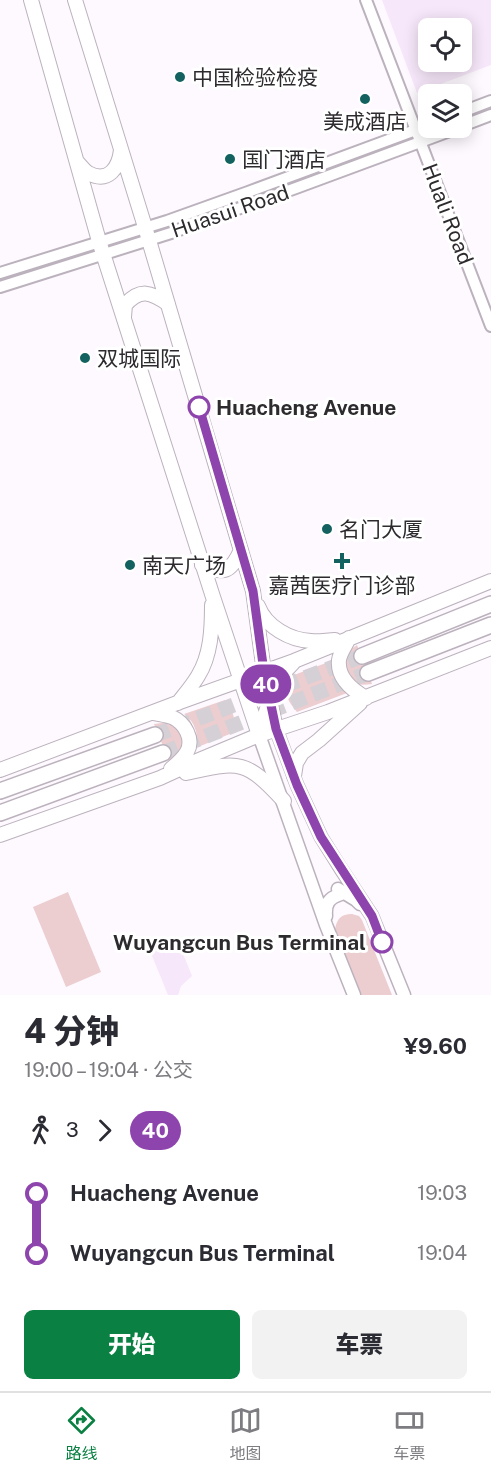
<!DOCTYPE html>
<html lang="zh">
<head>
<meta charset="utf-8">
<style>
	:root { --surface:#fff; --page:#f2f2f3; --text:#2b2b33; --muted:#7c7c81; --line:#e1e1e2; --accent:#0b8043 }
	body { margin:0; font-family:"Public Sans","Noto Sans SC",sans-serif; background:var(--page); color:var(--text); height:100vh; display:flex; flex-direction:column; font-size:22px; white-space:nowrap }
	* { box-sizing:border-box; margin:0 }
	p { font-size:20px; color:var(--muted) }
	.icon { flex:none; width:33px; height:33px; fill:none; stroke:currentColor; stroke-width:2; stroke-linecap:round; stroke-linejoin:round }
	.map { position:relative; height:995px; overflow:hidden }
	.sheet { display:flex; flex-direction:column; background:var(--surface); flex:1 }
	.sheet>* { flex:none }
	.badge { padding:0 12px; border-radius:20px; font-size:21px; line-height:39px }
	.controls { position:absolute; left:418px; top:18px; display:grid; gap:12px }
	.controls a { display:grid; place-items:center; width:54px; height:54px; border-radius:9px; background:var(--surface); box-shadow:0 3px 15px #0003; font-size:30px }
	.map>.badge { position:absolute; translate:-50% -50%; box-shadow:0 0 0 3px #fff }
	.legs { display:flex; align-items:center; gap:9px; height:66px; padding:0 24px; font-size:20px }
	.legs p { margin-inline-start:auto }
	.overview { display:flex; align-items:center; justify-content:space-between; height:102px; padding:0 24px }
	h1 { font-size:33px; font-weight:800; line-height:45px }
	.button { display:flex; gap:12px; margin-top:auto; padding:12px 24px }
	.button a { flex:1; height:69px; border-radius:9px; background:var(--accent); color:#fff; font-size:24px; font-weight:800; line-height:69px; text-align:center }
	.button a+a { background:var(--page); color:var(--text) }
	ul { padding:0 24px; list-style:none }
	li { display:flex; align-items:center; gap:21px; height:60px; font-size:22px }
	li i { display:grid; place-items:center; width:9px; height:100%; margin:0 8px; background:currentColor }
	li i::after { content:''; width:15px; height:15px; margin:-8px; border:4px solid; border-radius:50%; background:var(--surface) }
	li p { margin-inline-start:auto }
	li:first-child i { background:linear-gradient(#0000 50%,currentColor 0) }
	li:last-child i { background:linear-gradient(currentColor 50%,#0000 0) }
	.tab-bar { display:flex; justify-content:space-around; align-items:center; height:84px; border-top:2px solid var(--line); background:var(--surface); font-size:16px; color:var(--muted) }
	.tab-bar a { display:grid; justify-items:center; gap:3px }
	.tab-bar .selected { color:var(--accent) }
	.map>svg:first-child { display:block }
	.built { fill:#f7e7fa; fill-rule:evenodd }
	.green { fill:#eccdd0 }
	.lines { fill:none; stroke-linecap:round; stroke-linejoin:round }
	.trunk-tunnel { stroke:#d4d0d5; stroke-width:15; stroke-dasharray:15 8; stroke-linecap:butt }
	.tertiary-casing { stroke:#bcb2be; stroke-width:14 }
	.secondary-casing { stroke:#bcb2be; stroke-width:15 }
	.primary-casing { stroke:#bcb2be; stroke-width:16 }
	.trunk-casing { stroke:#bcb2be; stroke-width:18 }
	.tertiary { stroke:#fff; stroke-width:10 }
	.secondary { stroke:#fff; stroke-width:12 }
	.primary { stroke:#fff; stroke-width:14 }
	.trunk { stroke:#fff; stroke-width:15 }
	.line-1-casing { stroke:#fff; stroke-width:14 }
	.line-1 { stroke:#8e44ad; stroke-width:9 }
	.poi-dot { fill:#136260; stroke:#fff; stroke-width:2 }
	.stop-1-dot { fill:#fff; stroke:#8e44ad; stroke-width:3 }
	.labels { text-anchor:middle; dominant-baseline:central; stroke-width:6; stroke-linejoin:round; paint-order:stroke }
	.poi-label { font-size:21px; fill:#2e2b2f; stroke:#fff; text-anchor:start }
	.street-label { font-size:21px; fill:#2e2b2f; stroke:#fff }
	.stop-label { font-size:21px; font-weight:bold; fill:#2e2b2f; stroke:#fff; text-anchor:start }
</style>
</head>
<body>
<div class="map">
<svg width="491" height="995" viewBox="0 0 491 995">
	<rect width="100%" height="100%" fill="#fdf9fe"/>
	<!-- built -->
	<path class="built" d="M 382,0 L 491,0 L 491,65 L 417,93 ZM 429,28 L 462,28 L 462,62 L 429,62 Z
		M 176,936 L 192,976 L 181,986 L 178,995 L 168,995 L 148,946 Z"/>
	<!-- green -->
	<path class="green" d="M 357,645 L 372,684 C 357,686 350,685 346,669 C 345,663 343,660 346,654 C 349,650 353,648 357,645 Z
		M 334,660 L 339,682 L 347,693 L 297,712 C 287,700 284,694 286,678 Z
		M 225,700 L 232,710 L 237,731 L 198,747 C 198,735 195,721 184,714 Z
		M 170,722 C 188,735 190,750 169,761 L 154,724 Z
		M 68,892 L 101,972 L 66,987 L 33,907 Z
		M 352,914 L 359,916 L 362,920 L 392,995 L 361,995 L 335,929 C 337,919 341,914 352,914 Z"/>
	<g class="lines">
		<!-- trunk-tunnel -->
		<path class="trunk-tunnel" d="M 155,735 L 362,656
			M 163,753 L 368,673"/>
		<defs>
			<path id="tertiary" d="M 366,0 L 491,326
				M 462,112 L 491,101
				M 462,126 L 491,115
				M 0,273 L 167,221 L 248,192 L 429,125
				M 0,287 L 171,233 L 296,188 L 458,128"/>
			<path id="secondary" d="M 276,729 L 297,785 L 321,837 L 341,869 L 372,916 L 404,995
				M 259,735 L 326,925 L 354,995
				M 326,916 C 325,903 329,898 341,894 L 338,889 L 356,900 L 360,904"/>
			<path id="primary" d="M 31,0 L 99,241 L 213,597 L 259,735
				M 75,0 L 145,227 L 253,591 L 264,672 L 276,729
				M 78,163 C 81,166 85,171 88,173 C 109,184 119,167 121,150
				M 124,317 L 125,305 C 140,288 151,292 168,304
				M 202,565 C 224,575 231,572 241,550
				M 258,606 C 266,627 290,640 311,641 C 319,642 328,640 335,640
				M 349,638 C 346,645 340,652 339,660 C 337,678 352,690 366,698
				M 178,703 C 185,694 192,686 198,676 C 211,655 212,629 212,605
				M 154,713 C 160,714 166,715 172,717 C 185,723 194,739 187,752 C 183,759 177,764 171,769
				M 259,735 C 266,711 274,680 293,663
				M 0,770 L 177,703 L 294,661 L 491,581
				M 186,773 C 240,761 245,759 284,801
				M 294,776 L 296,763 L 302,753 L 319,740 L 360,703
				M 0,835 L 160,778 L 197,761 L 259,735 L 328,712 L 491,648"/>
			<path id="trunk" d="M 362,656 L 491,604
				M 368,673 L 491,625
				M 0,791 L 155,735
				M 0,813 L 163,753"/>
		</defs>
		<!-- tertiary casing -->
		<use href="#tertiary" class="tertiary-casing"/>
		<!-- secondary casing -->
		<use href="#secondary" class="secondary-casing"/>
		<!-- primary casing -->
		<use href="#primary" class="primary-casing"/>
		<!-- trunk casing -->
		<use href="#trunk" class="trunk-casing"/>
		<!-- tertiary -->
		<use href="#tertiary" class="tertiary"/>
		<!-- secondary -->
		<use href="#secondary" class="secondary"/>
		<!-- primary -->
		<use href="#primary" class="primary"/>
		<!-- trunk -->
		<use href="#trunk" class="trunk"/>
	</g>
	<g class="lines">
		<defs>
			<path id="line-1" d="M 199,407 L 253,591 L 264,672 L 276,729 L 297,785 L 321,837 L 372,916 L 382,942"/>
		</defs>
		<!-- line-1 casing -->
		<use href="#line-1" class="line-1-casing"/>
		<!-- line-1 -->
		<use href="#line-1" class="line-1"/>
	</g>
	<!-- markers -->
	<g class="poi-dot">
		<circle cx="180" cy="77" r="6"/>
		<circle cx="365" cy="99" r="6"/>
		<circle cx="230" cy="159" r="6"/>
		<circle cx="85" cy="358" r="6"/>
		<circle cx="327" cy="529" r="6"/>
		<path d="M339 552h6v6h6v6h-6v6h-6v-6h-6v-6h6z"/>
		<circle cx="130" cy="565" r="6"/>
	</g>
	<g class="stop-1-dot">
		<circle cx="199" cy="407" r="10"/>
		<circle cx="382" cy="942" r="10"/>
	</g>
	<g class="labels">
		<!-- poi labels -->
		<g class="poi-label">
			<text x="192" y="77">中国检验检疫</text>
			<text x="365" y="121" text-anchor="middle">美成酒店</text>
			<text x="242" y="159">国门酒店</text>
			<text x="97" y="358">双城国际</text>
			<text x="339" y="529">名门大厦</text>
			<text x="142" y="565">南天广场</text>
			<text x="342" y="585" text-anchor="middle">嘉茜医疗门诊部</text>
		</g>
		<!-- street labels -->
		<g class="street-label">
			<text transform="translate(230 211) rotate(-19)">Huasui Road</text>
			<text transform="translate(448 214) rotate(69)">Huali Road</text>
		</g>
		<!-- stop labels -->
		<g class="stop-label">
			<text x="216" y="407">Huacheng Avenue</text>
			<text x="366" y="942" text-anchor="end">Wuyangcun Bus Terminal</text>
		</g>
	</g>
</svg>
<div class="controls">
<a><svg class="icon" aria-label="locate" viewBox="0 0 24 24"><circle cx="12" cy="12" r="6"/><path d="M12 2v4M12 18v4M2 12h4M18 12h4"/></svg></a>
<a><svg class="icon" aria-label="layers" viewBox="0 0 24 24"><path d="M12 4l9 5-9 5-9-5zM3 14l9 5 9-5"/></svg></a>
</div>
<b class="badge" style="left:266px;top:684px;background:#8e44ad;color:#fff">40</b>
</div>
<section class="sheet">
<div class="overview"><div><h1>4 分钟</h1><p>19:00 – 19:04 · 公交</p></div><b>¥9.60</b></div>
<div class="legs"><svg class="icon" aria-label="walk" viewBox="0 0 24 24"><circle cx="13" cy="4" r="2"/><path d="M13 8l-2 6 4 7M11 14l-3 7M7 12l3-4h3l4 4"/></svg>3<svg class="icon" aria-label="forward" viewBox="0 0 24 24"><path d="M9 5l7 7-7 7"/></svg><b class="badge" style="background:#8e44ad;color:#fff">40</b></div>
<ul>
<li><i style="color:#8e44ad"></i><b>Huacheng Avenue</b><p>19:03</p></li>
<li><i style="color:#8e44ad"></i><b>Wuyangcun Bus Terminal</b><p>19:04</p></li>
</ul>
<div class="button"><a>开始</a><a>车票</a></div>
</section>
<nav class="tab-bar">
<a class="selected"><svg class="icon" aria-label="directions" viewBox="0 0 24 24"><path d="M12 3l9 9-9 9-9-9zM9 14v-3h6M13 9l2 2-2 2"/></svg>路线</a>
<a><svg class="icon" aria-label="map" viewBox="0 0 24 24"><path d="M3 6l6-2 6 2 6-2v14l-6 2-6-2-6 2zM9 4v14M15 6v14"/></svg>地图</a>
<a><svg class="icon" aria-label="tickets" viewBox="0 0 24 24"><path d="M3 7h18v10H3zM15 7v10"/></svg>车票</a>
</nav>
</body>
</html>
